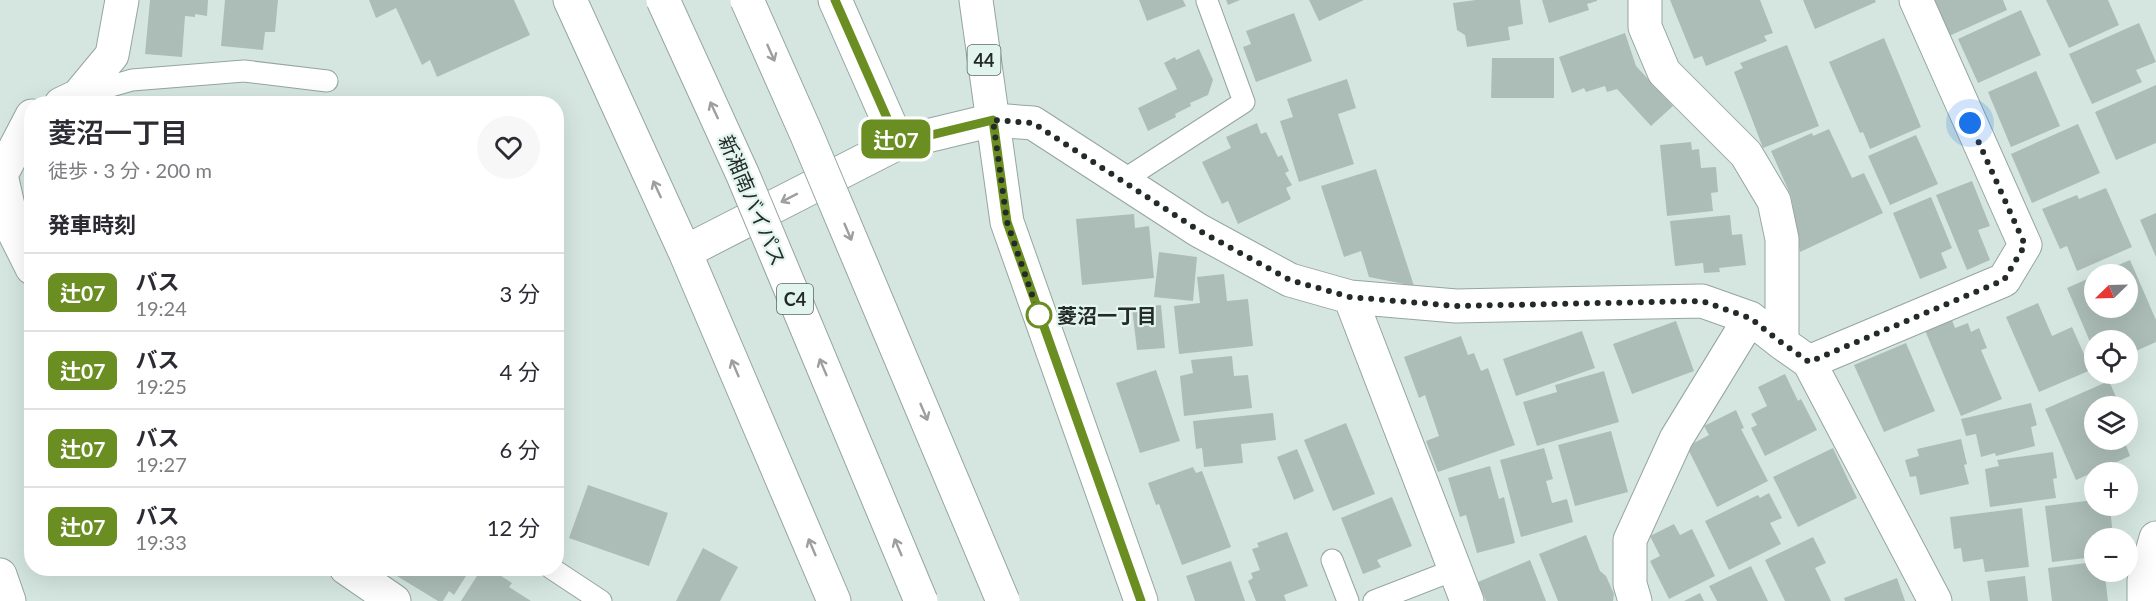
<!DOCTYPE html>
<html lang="ja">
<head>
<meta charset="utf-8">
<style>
	:root { --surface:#fff; --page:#f7f7f7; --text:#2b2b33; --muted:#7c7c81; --line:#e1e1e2 }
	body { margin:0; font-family:Lato,"Noto Sans JP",sans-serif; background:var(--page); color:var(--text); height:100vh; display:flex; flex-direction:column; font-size:22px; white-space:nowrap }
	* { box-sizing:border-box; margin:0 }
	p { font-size:20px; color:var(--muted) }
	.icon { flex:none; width:33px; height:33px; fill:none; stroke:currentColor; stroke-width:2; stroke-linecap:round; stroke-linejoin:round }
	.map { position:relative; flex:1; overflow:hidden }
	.drawer { position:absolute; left:24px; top:96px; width:540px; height:480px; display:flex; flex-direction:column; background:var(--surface); border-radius:24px; box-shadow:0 6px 24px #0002 }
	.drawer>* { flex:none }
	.badge { padding:0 12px; border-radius:9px; font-size:21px; line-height:39px }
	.needle { width:39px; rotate:247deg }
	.controls { position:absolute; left:2084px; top:264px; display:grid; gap:12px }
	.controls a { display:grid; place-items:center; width:54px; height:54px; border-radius:50%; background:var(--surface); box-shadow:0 6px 24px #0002; font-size:30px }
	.you { position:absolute; width:30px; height:30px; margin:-15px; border:4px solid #fff; border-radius:50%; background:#1a73e8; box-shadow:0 0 0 9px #1a73e833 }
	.map>.badge { position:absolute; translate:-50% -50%; box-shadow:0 0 0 3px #fff }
	h2 { padding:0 24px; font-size:22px; line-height:54px }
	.round { display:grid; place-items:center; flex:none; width:63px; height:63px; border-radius:32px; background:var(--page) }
	.head { display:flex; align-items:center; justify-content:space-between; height:102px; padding:0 24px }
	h1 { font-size:28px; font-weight:600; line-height:45px }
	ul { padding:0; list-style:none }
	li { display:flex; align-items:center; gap:18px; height:78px; padding:0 24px; border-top:2px solid var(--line) }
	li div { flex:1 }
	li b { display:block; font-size:22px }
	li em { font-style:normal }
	li .badge { min-width:66px; font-weight:700; text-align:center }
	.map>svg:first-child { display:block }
	.building { fill:#acbdb7 }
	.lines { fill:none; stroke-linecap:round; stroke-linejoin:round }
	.service-casing { stroke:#95a5a0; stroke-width:23 }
	.minor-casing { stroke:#95a5a0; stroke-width:35 }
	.tertiary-casing { stroke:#95a5a0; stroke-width:35 }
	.primary-casing { stroke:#95a5a0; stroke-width:35 }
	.service { stroke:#fff; stroke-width:21 }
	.minor { stroke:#fff; stroke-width:33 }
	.tertiary { stroke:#fff; stroke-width:33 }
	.primary { stroke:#fff; stroke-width:33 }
	.motorway-bridge-casing { stroke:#95a5a0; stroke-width:35; stroke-linecap:butt }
	.motorway-bridge { stroke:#fff; stroke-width:33 }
	.oneway { stroke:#9c9f9e }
	.line-casing { stroke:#fff; stroke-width:14 }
	.line { stroke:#6b8e23; stroke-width:9 }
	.walk { stroke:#232a28; stroke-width:6; stroke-dasharray:0 10.8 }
	.stop-dot { fill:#fff; stroke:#6b8e23; stroke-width:3 }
	.labels { text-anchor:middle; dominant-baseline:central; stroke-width:4.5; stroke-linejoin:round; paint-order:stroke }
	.shield { fill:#e2f4ee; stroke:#5c6763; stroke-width:1.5 }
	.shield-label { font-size:18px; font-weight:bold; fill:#232a28 }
	.street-label { font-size:20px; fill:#232a28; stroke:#e2f4ee }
	.stop-label { font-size:20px; font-weight:bold; fill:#232a28; stroke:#e2f4ee; text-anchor:start }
</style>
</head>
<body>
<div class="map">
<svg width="2156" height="601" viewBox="0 0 2156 601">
	<rect width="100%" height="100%" fill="#d5e6e0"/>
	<!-- building -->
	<path class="building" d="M 150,0 L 208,0 L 207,16 L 195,14 L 195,17 L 185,16 L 182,57 L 145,54 Z
		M 225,0 L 278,0 L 275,32 L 265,32 L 263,50 L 221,46 Z
		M 369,0 L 514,0 L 530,35 L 437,77 L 430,60 L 422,65 L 396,8 L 376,18 Z
		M 1139,0 L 1183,0 L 1186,6 L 1147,21 Z
		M 1226,0 L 1240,0 L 1228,5 Z
		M 1309,0 L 1364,0 L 1319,21 Z
		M 1476,0 L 1520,0 L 1523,24 L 1508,27 L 1510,40 L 1467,47 L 1465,35 L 1457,30 L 1453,3 Z
		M 1542,0 L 1597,0 L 1597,1 L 1587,4 L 1589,10 L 1549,23 Z
		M 1670,0 L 1760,0 L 1773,33 L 1764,36 L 1767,41 L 1706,66 L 1702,56 L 1694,59 Z
		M 1803,0 L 1875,0 L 1876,2 L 1815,29 Z
		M 1934,0 L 2003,0 L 2007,10 L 1949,36 Z
		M 2046,0 L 2108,0 L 2119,25 L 2069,48 Z
		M 2021,10 L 2041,55 L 1978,83 L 1958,39 Z
		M 1294,13 L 1312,61 L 1256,82 L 1243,47 L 1251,44 L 1246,31 Z
		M 2139,23 L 2156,62 L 2136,70 L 2142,82 L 2092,104 L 2069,54 Z
		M 1625,33 L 1636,66 L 1673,106 L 1651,126 L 1617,89 L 1607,92 L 1605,86 L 1586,92 L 1584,88 L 1572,93 L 1559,57 Z
		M 1884,38 L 1921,127 L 1870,149 L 1863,132 L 1860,133 L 1829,62 Z
		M 1787,45 L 1819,126 L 1763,148 L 1734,72 L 1743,68 L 1740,63 Z
		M 1199,49 L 1213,80 L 1208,95 L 1190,103 L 1191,106 L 1175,114 L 1176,117 L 1148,131 L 1138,108 L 1177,89 L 1164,63 L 1175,57 L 1176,60 Z
		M 1492,58 L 1554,58 L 1554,98 L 1491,98 Z
		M 2036,71 L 2060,126 L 2011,147 L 1988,92 Z
		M 1347,79 L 1356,108 L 1338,114 L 1354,164 L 1299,182 L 1280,121 L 1293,117 L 1287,99 Z
		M 2156,85 L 2156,143 L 2116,160 L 2095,112 Z
		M 1257,123 L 1261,134 L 1266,132 L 1278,157 L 1282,155 L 1289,171 L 1285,173 L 1292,185 L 1286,188 L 1291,199 L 1238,224 L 1228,201 L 1222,204 L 1202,162 L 1231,148 L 1226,137 Z
		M 2078,124 L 2100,173 L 2032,203 L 2011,154 Z
		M 1829,129 L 1852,178 L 1864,173 L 1883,213 L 1800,252 L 1791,196 L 1771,151 L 1812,133 L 1813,136 Z
		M 1916,135 L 1938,184 L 1890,205 L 1868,156 Z
		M 1691,142 L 1692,150 L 1699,149 L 1701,168 L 1716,167 L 1718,192 L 1711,193 L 1713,211 L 1667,216 L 1660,145 Z
		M 1376,169 L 1414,286 L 1369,277 L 1361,251 L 1344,257 L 1321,186 Z
		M 1972,181 L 1990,226 L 1978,230 L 1990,260 L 1967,270 L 1936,195 Z
		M 2106,188 L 2132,247 L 2077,271 L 2067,246 L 2060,249 L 2042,209 L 2077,195 L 2079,199 Z
		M 1931,197 L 1952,248 L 1941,253 L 1947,268 L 1920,279 L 1893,213 Z
		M 2156,213 L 2156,257 L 2140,220 Z
		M 1134,214 L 1135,228 L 1149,226 L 1154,278 L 1082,285 L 1076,219 Z
		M 1730,215 L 1732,235 L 1742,234 L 1746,265 L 1719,268 L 1720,272 L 1704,273 L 1703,263 L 1675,266 L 1670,221 Z
		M 1159,252 L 1197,257 L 1193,301 L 1154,297 Z
		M 2130,260 L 2156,320 L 2156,342 L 2127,355 L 2127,340 L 2094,340 L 2094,351 L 2067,288 L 2094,276 L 2094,308 L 2127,308 L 2127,274 L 2098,274 Z
		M 1224,274 L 1227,301 L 1248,299 L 1253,346 L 1179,354 L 1174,306 L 1200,303 L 1197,277 Z
		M 2038,303 L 2052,336 L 2072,327 L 2091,370 L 2039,392 L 2006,317 Z
		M 1161,305 L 1165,348 L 1137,350 L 1132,308 Z
		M 1951,317 L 1955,328 L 1968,323 L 1971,332 L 1979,328 L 1987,348 L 1981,350 L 2002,399 L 1961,416 L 1924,328 Z
		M 1676,321 L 1694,371 L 1632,394 L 1613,344 Z
		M 1582,331 L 1595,368 L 1516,396 L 1503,359 Z
		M 1461,336 L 1468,355 L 1474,353 L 1481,371 L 1488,368 L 1515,445 L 1438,472 L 1426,441 L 1439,436 L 1425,395 L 1419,398 L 1404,357 Z
		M 1906,343 L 1935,411 L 1884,432 L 1854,365 Z
		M 1232,356 L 1234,376 L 1248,375 L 1252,408 L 1184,416 L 1180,376 L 1193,373 L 1191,360 Z
		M 1156,370 L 1180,441 L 1140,453 L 1116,383 Z
		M 1604,371 L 1619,422 L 1537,446 L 1523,402 L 1557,392 L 1555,385 Z
		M 1785,374 L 1798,401 L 1801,399 L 1817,430 L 1765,456 L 1751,428 L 1757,425 L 1751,414 L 1767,406 L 1758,387 Z
		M 2109,381 L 2120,406 L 2094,406 L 2094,440 L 2124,440 L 2130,456 L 2076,480 L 2045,409 Z
		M 2031,403 L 2037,425 L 2031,427 L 2035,446 L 1996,456 L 1995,453 L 1981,457 L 1976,434 L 1966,436 L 1961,419 Z
		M 1736,410 L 1744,428 L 1741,429 L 1768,481 L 1717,507 L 1689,451 L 1692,444 L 1709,435 L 1704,426 Z
		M 1273,413 L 1276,440 L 1241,444 L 1243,463 L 1204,467 L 1202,448 L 1196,449 L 1193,421 Z
		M 1346,423 L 1375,494 L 1333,511 L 1304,440 Z
		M 1611,431 L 1628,492 L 1575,506 L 1558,445 Z
		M 1961,439 L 1967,464 L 1964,465 L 1969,484 L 1920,495 L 1916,476 L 1910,477 L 1905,460 L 1919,456 L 1917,449 Z
		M 1544,448 L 1553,479 L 1546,481 L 1552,503 L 1567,499 L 1573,522 L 1521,537 L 1500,460 Z
		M 1833,448 L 1857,498 L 1798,527 L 1773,477 Z
		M 1297,449 L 1314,491 L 1294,500 L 1277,457 Z
		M 2053,452 L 2057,478 L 2053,479 L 2056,498 L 1990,507 L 1985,469 L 1999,466 L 1997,460 Z
		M 1490,466 L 1499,499 L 1504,497 L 1515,543 L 1477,553 L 1466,515 L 1460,517 L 1448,478 Z
		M 1193,467 L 1196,473 L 1202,471 L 1231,547 L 1182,565 L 1159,504 L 1156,505 L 1148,483 Z
		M 588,485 L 668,513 L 649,566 L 569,538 Z
		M 1769,493 L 1782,518 L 1770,523 L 1781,544 L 1729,570 L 1705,521 L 1758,495 L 1760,498 Z
		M 1392,497 L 1412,546 L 1377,560 L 1381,567 L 1363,574 L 1341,518 Z
		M 2094,500 L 2094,506 L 2110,506 L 2113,538 L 2094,538 L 2094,557 L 2052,562 L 2045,506 Z
		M 2022,508 L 2029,567 L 1985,572 L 1983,559 L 1963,562 L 1961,548 L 1954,549 L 1950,517 Z
		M 1674,524 L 1680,535 L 1692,529 L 1715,576 L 1669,599 L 1650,561 L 1660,556 L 1650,536 Z
		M 1287,532 L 1308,586 L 1284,595 L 1286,601 L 1256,601 L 1248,581 L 1253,578 L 1251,573 L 1260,570 L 1252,549 L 1259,547 L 1257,543 Z
		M 1586,535 L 1600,571 L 1606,576 L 1614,594 L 1613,601 L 1558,601 L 1539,554 Z
		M 1813,537 L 1826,563 L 1815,568 L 1831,601 L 1785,601 L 1765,560 Z
		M 703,548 L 738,567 L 720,601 L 676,601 Z
		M 1530,560 L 1546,601 L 1486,601 L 1478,582 Z
		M 1231,561 L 1245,601 L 1195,601 L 1186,576 Z
		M 2094,562 L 2094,572 L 2098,572 L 2099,577 L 2105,576 L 2108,601 L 2052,601 L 2048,568 Z
		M 1751,566 L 1768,601 L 1717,601 L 1709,586 Z
		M 402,568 L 471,568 L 454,595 L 449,591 L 443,601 L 438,601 L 397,576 Z
		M 482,568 L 489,568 L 512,583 L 509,587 L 531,601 L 461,601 Z
		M 2025,576 L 2028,601 L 1990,601 L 1987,581 Z
		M 1897,578 L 1905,601 L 1845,601 L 1844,598 Z
		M 1700,593 L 1704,601 L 1684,601 Z"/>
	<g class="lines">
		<defs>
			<path id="service" d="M 80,95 L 132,80 L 244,71 L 327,81
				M 1122,181 L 1244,102 L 1207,1
				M 1332,560 L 1348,601
				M 551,568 L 601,601
				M 1374,601 L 1454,570"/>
			<path id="minor" d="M 1645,0 L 1645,27 L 1664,72 L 1746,154 L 1774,201 L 1782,239 L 1782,343
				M 61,104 L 78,96 L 112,55 L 122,0
				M 32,116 L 1,175 L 14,232 L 32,268
				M 993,120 L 1033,123 L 1198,230 L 1290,280 L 1350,297 L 1456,306 L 1702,301 L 1750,318 L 1782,343 L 1809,362 L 1935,601
				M 1350,297 L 1467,601
				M 1809,362 L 2004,280 L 2025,245 L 1916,0
				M 346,568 L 394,601
				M 0,575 L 9,601
				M 1635,601 L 1630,584 L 1630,540 L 1676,439 L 1750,318
				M 2144,601 L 2144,581 L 2156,538"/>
			<path id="tertiary" d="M 570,0 L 685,252 L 834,601
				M 835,0 L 898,143
				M 685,252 L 898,143 L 993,120"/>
			<path id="primary" d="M 976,0 L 1007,222 L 1141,601"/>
		</defs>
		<!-- service casing -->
		<use href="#service" class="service-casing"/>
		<!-- minor casing -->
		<use href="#minor" class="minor-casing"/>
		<!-- tertiary casing -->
		<use href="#tertiary" class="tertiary-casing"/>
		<!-- primary casing -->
		<use href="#primary" class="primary-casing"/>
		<!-- service -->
		<use href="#service" class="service"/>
		<!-- minor -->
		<use href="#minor" class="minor"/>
		<!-- tertiary -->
		<use href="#tertiary" class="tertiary"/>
		<!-- primary -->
		<use href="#primary" class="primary"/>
		<defs>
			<path id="motorway-bridge" d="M 663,0 L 742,173 L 921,601
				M 747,0 L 806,133 L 1003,601"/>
		</defs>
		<!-- motorway-bridge casing -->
		<use href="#motorway-bridge" class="motorway-bridge-casing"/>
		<!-- motorway-bridge -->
		<use href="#motorway-bridge" class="motorway-bridge"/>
	</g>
	<!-- one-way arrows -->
	<defs><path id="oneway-shaft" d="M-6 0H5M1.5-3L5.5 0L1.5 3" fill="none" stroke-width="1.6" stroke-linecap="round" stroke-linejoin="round" transform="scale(1.5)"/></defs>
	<g class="oneway">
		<use href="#oneway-shaft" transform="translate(771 53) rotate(66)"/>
		<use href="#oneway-shaft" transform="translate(714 110) rotate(-115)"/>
		<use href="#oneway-shaft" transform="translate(657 189) rotate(-115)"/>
		<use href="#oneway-shaft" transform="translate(789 198) rotate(153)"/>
		<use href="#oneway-shaft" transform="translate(848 232) rotate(67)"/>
		<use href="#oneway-shaft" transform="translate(823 367) rotate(-113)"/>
		<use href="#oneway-shaft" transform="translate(735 368) rotate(-113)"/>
		<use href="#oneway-shaft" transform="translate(924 412) rotate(67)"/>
		<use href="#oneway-shaft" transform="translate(812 547) rotate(-113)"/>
		<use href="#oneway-shaft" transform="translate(898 547) rotate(-113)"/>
	</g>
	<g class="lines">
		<defs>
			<path id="line" d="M 835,0 L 898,143 L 993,120 L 1007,222 L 1141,601"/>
		</defs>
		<!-- line casing -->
		<use href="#line" class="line-casing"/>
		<!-- line -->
		<use href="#line" class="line"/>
		<!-- walk -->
		<path class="walk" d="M 1039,315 L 1007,222 L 993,120 L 1033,123 L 1198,230 L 1290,280 L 1350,297 L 1456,306 L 1702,301 L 1750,318 L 1782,343 L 1809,362 L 2004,280 L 2025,245 L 1970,123"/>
	</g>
	<!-- markers -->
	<circle class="stop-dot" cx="1039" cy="315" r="12"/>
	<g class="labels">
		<!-- shield labels -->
		<g class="shield">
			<rect x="967.5" y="45" width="33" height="30" rx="4.5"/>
			<rect x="777" y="284" width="36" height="30" rx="4.5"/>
		</g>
		<g class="shield-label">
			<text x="984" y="60">44</text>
			<text x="795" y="299">C4</text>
		</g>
		<!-- street labels -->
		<g class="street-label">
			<text transform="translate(753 200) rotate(67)">新湘南バイパス</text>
		</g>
		<!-- stop labels -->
		<g class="stop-label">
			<text x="1057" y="315">菱沼一丁目</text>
		</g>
	</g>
</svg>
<div class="controls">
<a><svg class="needle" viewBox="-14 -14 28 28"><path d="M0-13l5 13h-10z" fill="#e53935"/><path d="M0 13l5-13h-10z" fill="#7c7c81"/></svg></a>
<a><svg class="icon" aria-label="locate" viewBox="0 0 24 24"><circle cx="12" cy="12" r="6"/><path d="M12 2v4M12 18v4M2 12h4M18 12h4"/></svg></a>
<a><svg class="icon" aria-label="layers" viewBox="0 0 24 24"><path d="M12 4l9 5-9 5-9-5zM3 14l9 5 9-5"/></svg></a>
<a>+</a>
<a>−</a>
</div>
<div class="you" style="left:1970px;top:123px"></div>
<b class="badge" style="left:896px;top:139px;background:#6b8e23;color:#fff">辻07</b>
<section class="drawer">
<div class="head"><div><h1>菱沼一丁目</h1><p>徒歩 · 3 分 · 200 m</p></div><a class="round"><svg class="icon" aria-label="heart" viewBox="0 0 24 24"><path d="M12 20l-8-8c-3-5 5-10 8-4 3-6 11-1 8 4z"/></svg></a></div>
<h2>発車時刻</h2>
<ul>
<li><span class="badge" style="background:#6b8e23;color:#fff">辻07</span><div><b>バス</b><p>19:24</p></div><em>3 分</em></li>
<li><span class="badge" style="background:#6b8e23;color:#fff">辻07</span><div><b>バス</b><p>19:25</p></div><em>4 分</em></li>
<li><span class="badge" style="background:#6b8e23;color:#fff">辻07</span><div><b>バス</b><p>19:27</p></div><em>6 分</em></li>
<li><span class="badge" style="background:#6b8e23;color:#fff">辻07</span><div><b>バス</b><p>19:33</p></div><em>12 分</em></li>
</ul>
</section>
</div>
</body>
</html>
